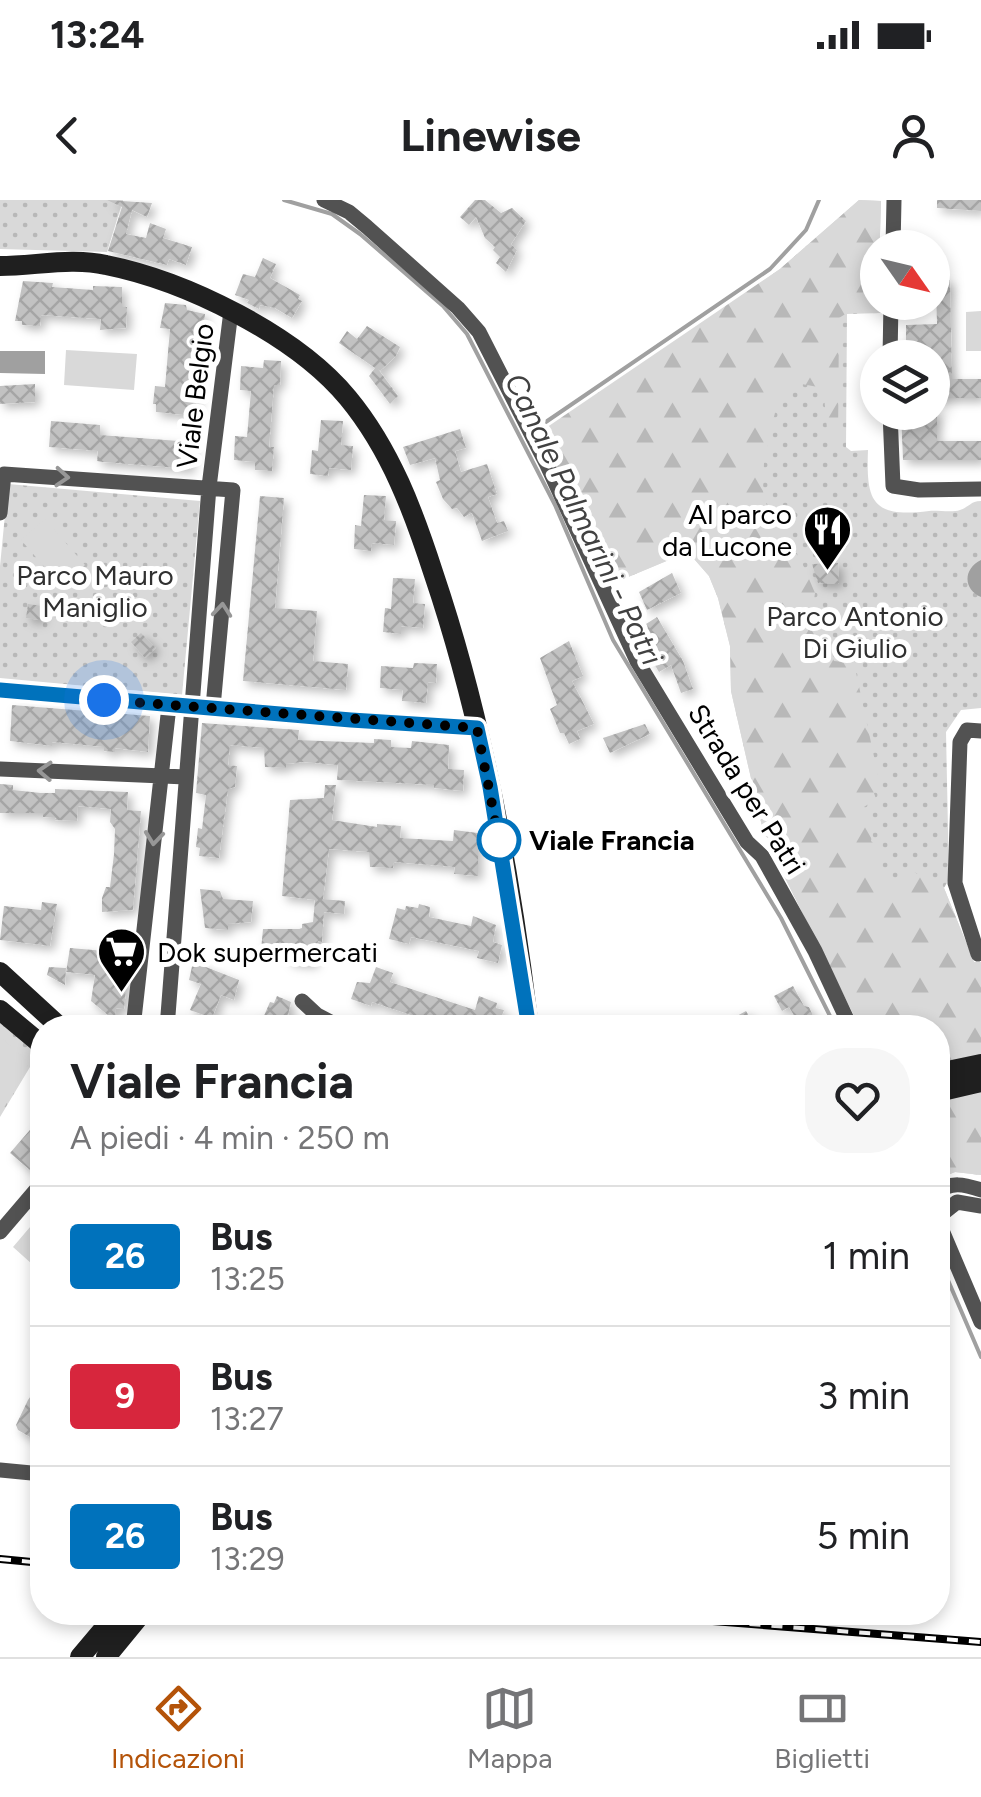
<!DOCTYPE html>
<html lang="it">
<head>
<meta charset="utf-8">
<style>
	:root { --surface:#fff; --page:#f6f6f6; --text:#202124; --muted:#757577; --line:#e0e0e0; --accent:#b45309 }
	body { margin:0; font-family:Figtree,sans-serif; background:var(--page); color:var(--text); height:100vh; display:flex; flex-direction:column; font-size:38px; white-space:nowrap }
	* { box-sizing:border-box; margin:0 }
	p { font-size:32px; color:var(--muted) }
	.icon { flex:none; width:55px; height:55px; fill:none; stroke:currentColor; stroke-width:2; stroke-linecap:round; stroke-linejoin:round }
	.map { position:relative; flex:1; overflow:hidden }
	.details { position:absolute; left:30px; top:815px; width:920px; height:610px; display:flex; flex-direction:column; background:var(--surface); border-radius:40px; box-shadow:0 5px 15px #0003 }
	.details>* { flex:none }
	.badge { padding:0 20px; border-radius:8px; font-size:35px; line-height:65px }
	.needle { width:65px; rotate:124deg }
	.controls { position:absolute; left:860px; top:30px; display:grid; gap:20px }
	.controls a { display:grid; place-items:center; width:90px; height:90px; border-radius:50%; background:var(--surface); box-shadow:0 5px 15px #0003; font-size:50px }
	.you { position:absolute; width:50px; height:50px; margin:-25px; border:8px solid #fff; border-radius:50%; background:#1a73e8; box-shadow:0 0 0 15px #1a73e833 }
	.map>.badge { position:absolute; translate:-50% -50%; box-shadow:0 0 0 5px #fff }
	.round { display:grid; place-items:center; flex:none; width:105px; height:105px; border-radius:40px; background:var(--page) }
	.head { display:flex; align-items:center; justify-content:space-between; height:170px; padding:0 40px }
	h1 { font-size:48px; font-weight:700; line-height:75px }
	ul { padding:0; list-style:none }
	li { display:flex; align-items:center; gap:30px; height:140px; padding:0 40px; border-top:2px solid var(--line) }
	li div { flex:1 }
	li b { display:block; font-size:38px }
	li em { font-style:normal }
	li .badge { min-width:110px; font-weight:700; text-align:center }
	.status { display:flex; justify-content:space-between; align-items:center; height:70px; padding:0 50px; background:var(--surface); direction:ltr }
	.status svg { height:28px; fill:currentColor }
	header { display:flex; justify-content:space-between; align-items:center; height:130px; padding:0 40px; background:var(--surface); font-size:45px; font-weight:700 }
	.dock { display:flex; justify-content:space-around; align-items:center; height:140px; border-top:2px solid var(--line); background:var(--surface); font-size:28px; color:var(--muted) }
	.dock a { display:grid; justify-items:center; gap:5px }
	.dock .selected { color:var(--accent) }
	.map>svg:first-child { display:block }
	.green { fill:url(#green-dots) }
	.forest { fill:url(#forest-firs) }
	.pitch { fill:#d9d9d9 }
	.water { fill:#a0a0a0 }
	.lines { fill:none; stroke-linecap:round; stroke-linejoin:round }
	.stream { stroke:#a0a0a0; stroke-width:4 }
	.building { fill:url(#building-cross-hatch); filter:url(#shadow) }
	.street { stroke:#525252; stroke-width:15 }
	.secondary { stroke:#1f1f1f; stroke-width:20 }
	.rail-casing { stroke:#000; stroke-width:8 }
	.rail { stroke:#fff; stroke-width:4; stroke-dasharray:11; stroke-linecap:butt }
	.oneway { stroke:#979797 }
	.line-casing { stroke:#fff; stroke-width:22 }
	.line { stroke:#0072bc; stroke-width:15 }
	.walk { stroke:#000; stroke-width:10; stroke-dasharray:0 18 }
	.stop-dot { fill:#fff; stroke:#0072bc; stroke-width:5 }
	.labels { text-anchor:middle; dominant-baseline:central; stroke-width:10; stroke-linejoin:round; paint-order:stroke }
	.street-label { font-size:28px; fill:#000; stroke:#fff }
	.poi-label { font-size:28px; fill:#000; stroke:#fff; text-anchor:end }
	.park-label { font-size:28px; fill:#303030; stroke:#fff }
	.stop-label { font-size:28px; font-weight:bold; fill:#000; stroke:#fff; text-anchor:start }
	.water-label { font-size:30px; font-style:italic; fill:#414141; stroke:#fff }
</style>
</head>
<body>
<div class="status"><b>13:24</b><svg viewBox="0 0 49 12"><path d="M0 12V9h3v3zM5 12V6h3v6zM10 12V3h3v9zM15 12V0h3v12zM26 1h20v11H26zM47 4h2v5h-2z"/></svg></div>
<header><svg class="icon" aria-label="back" viewBox="0 0 24 24"><path d="M15 5l-7 7 7 7"/></svg>Linewise<svg class="icon" aria-label="person" viewBox="0 0 24 24"><circle cx="12" cy="8" r="4"/><path d="M4 21q1-7 8-7t8 7"/></svg></header>
<div class="map">
<svg width="981" height="1457" viewBox="0 0 981 1457">
	<defs>
		<pattern id="green-dots" width="8" height="8" patternUnits="userSpaceOnUse" patternTransform="scale(2.5)"><rect width="8" height="8" fill="#d9d9d9"/><path d="M2 2h.1M6 6h.1" fill="none" stroke="#b8b8b8" stroke-width="1.8" stroke-linecap="round"/></pattern>
		<pattern id="forest-firs" width="22" height="20" patternUnits="userSpaceOnUse" patternTransform="scale(2.5)"><rect width="22" height="20" fill="#d9d9d9"/><path d="M5 1l3.5 6h-7zM16 11l3.5 6h-7z" fill="#b8b8b8"/></pattern>
		<pattern id="building-cross-hatch" width="8" height="8" patternUnits="userSpaceOnUse" patternTransform="scale(2.5)"><rect width="8" height="8" fill="#c2c2c2"/><path d="M0 0l8 8M0 8l8-8" fill="none" stroke="#a5a5a5"/></pattern>
		<filter id="shadow"><feDropShadow dx="4.5" dy="4.5" stdDeviation="5" flood-color="#0004"/></filter>
	</defs>
	<rect width="100%" height="100%" fill="#fff"/>
	<!-- green -->
	<path class="green" d="M 0,0 L 123,0 L 107,52 L 0,49 Z
		M 859,0 L 881,1 L 878,102 L 881,103 L 881,113 L 847,114 L 846,247 L 851,251 L 868,250 C 866,302 872,318 929,311 C 938,310 952,313 960,310 C 970,307 970,301 981,301 L 981,508 L 961,510 L 946,532 L 949,679 L 944,688 L 974,762 L 981,762 L 981,975 L 955,972 L 938,979 L 938,828 L 860,827 L 784,676 L 779,646 L 764,635 L 731,491 L 730,446 L 718,398 L 709,376 L 688,352 L 609,385 L 684,136 L 780,69 Z
		M 8,284 L 200,301 L 182,495 L 0,478 L 0,366 Z
		M 0,818 L 39,852 L 0,917 Z"/>
	<!-- forest -->
	<path class="forest" d="M 859,0 L 881,1 L 878,102 L 881,103 L 881,113 L 847,113 L 839,118 L 838,240 L 828,240 L 824,196 L 818,187 L 796,183 L 778,199 L 764,263 L 763,291 L 770,317 L 785,342 L 800,358 L 815,393 L 812,413 L 834,461 L 854,463 L 879,580 L 874,593 L 876,599 L 864,607 L 863,615 L 873,628 L 871,641 L 882,652 C 875,661 875,669 881,679 L 900,684 L 908,680 L 912,671 L 944,688 L 974,762 L 981,762 L 981,975 L 955,972 L 938,979 L 938,828 L 860,827 L 784,676 L 779,646 L 764,635 L 731,491 L 730,446 L 718,398 L 709,376 L 688,352 L 609,385 L 537,234 L 780,69 Z"/>
	<!-- pitch -->
	<path class="pitch" d="M 981,111 L 981,151 L 966,151 L 966,112 Z
		M 66,150 L 137,154 L 134,190 L 64,185 Z
		M 45,319 L 85,365 L 61,386 L 21,340 Z
		M 0,836 L 29,863 L 0,915 Z
		M 42,1013 L 42,1073 L 13,1047 Z"/>
	<!-- water -->
	<path class="water" d="M 0,151 L 45,151 L 45,174 L 0,173 Z
		M 981,360 L 981,397 C 963,389 963,369 981,360 Z"/>
	<g class="lines">
		<!-- stream -->
		<path class="stream" d="M 284,0 L 332,14 L 360,34 L 443,106 L 467,134 L 555,305 L 613,440 L 781,718 L 836,828
			M 537,228 L 770,69 L 806,30 L 819,0
			M 938,1057 L 981,1157"/>
	</g>
	<!-- building -->
	<path class="building" d="M 107,0 L 152,3 L 147,17 L 132,10 L 126,34 L 146,38 L 150,23 L 166,29 L 163,38 L 192,47 L 186,65 L 169,59 L 167,65 L 108,51 L 122,7 Z
		M 475,0 L 485,0 L 501,13 L 512,8 L 526,21 L 511,44 L 517,50 L 506,72 L 496,63 L 500,57 L 493,50 L 495,47 L 485,38 L 476,17 L 469,25 L 460,17 Z
		M 937,0 L 981,0 L 981,11 L 937,8 Z
		M 263,58 L 276,64 L 270,78 L 300,95 L 298,99 L 302,101 L 292,118 L 275,108 L 260,105 L 259,109 L 247,103 L 249,100 L 235,95 L 243,74 L 255,77 Z
		M 932,80 L 950,80 L 952,179 L 981,179 L 981,198 L 932,198 L 932,151 L 906,150 L 906,125 L 937,124 L 936,90 L 932,89 Z
		M 23,81 L 53,83 L 52,87 L 93,90 L 93,86 L 122,87 L 122,106 L 127,107 L 126,128 L 100,130 L 101,119 L 41,115 L 40,126 L 22,125 L 22,121 L 15,121 Z
		M 165,103 L 186,105 L 187,110 L 205,114 L 202,142 L 197,142 L 193,180 L 199,181 L 194,216 L 156,212 L 156,204 L 153,204 L 155,186 L 165,187 L 170,129 L 160,128 Z
		M 367,126 L 400,147 L 396,156 L 380,171 L 378,169 L 398,196 L 390,204 L 369,176 L 375,168 L 339,143 L 347,131 L 357,139 Z
		M 264,160 L 281,161 L 280,185 L 274,185 L 269,247 L 274,247 L 272,271 L 255,270 L 255,262 L 234,260 L 235,236 L 247,237 L 251,191 L 240,190 L 241,166 L 263,168 Z
		M 35,184 L 35,202 L 0,204 L 0,186 Z
		M 901,212 L 937,212 L 937,241 L 981,241 L 981,260 L 903,260 Z
		M 321,220 L 343,221 L 341,245 L 353,246 L 351,270 L 329,268 L 328,276 L 310,274 L 312,250 L 318,251 Z
		M 51,221 L 100,225 L 100,235 L 192,242 L 190,269 L 103,262 L 97,261 L 98,251 L 49,247 Z
		M 460,229 L 466,248 L 455,251 L 461,272 L 487,264 L 497,294 L 488,297 L 497,323 L 504,321 L 508,331 L 482,341 L 472,313 L 464,317 L 457,308 L 452,309 L 443,299 L 436,282 L 440,280 L 435,258 L 410,265 L 403,247 Z
		M 364,295 L 386,296 L 384,320 L 396,321 L 394,345 L 372,343 L 371,351 L 354,349 L 355,325 L 361,326 Z
		M 260,296 L 284,298 L 275,408 L 317,411 L 313,461 L 348,464 L 346,490 L 243,481 Z
		M 838,363 L 839,384 L 818,383 L 812,364 Z
		M 672,373 L 681,393 L 647,410 L 639,392 Z
		M 393,378 L 415,379 L 413,403 L 425,404 L 423,428 L 401,426 L 401,434 L 383,432 L 385,408 L 391,409 Z
		M 28,404 L 43,406 L 41,420 L 26,418 Z
		M 657,417 L 683,461 L 693,489 L 681,493 L 671,465 L 659,472 L 637,435 L 635,431 Z
		M 141,433 L 156,448 L 145,458 L 131,442 Z
		M 569,441 L 583,476 L 572,481 L 594,524 L 577,531 L 580,539 L 569,544 L 564,533 L 560,533 L 550,509 L 557,505 L 540,458 Z
		M 414,463 L 437,464 L 436,483 L 428,482 L 426,503 L 402,501 L 403,490 L 380,488 L 381,466 L 413,468 Z
		M 12,505 L 150,516 L 148,552 L 115,548 L 115,552 L 104,551 L 104,547 L 52,542 L 52,546 L 10,541 Z
		M 202,523 L 299,530 L 298,540 L 374,543 L 374,539 L 391,540 L 391,547 L 411,548 L 412,541 L 449,545 L 448,569 L 464,570 L 463,591 L 434,588 L 434,585 L 337,580 L 338,565 L 303,562 L 286,564 L 286,568 L 265,567 L 264,548 L 230,545 L 228,565 L 237,566 L 235,587 L 228,589 L 219,658 L 199,656 L 200,648 L 196,647 L 198,628 L 202,629 L 206,595 L 196,593 Z
		M 645,524 L 650,534 L 610,553 L 603,538 Z
		M 0,584 L 13,585 L 13,590 L 41,593 L 55,593 L 55,589 L 128,592 L 127,610 L 141,611 L 133,710 L 102,712 L 102,698 L 106,687 L 110,687 L 114,654 L 115,629 L 110,622 L 111,609 L 78,606 L 77,621 L 55,620 L 56,618 L 43,617 L 43,613 L 0,613 Z
		M 325,585 L 336,585 L 332,620 L 377,627 L 377,624 L 401,626 L 400,638 L 453,641 L 454,630 L 478,633 L 478,676 L 454,674 L 455,667 L 394,662 L 393,668 L 370,667 L 369,652 L 329,649 L 323,699 L 345,701 L 344,714 L 324,712 L 322,742 L 318,741 L 313,764 L 289,762 L 286,753 L 261,750 L 263,729 L 299,729 L 302,728 L 302,724 L 313,722 L 315,700 L 282,696 L 290,600 L 324,598 Z
		M 200,689 L 220,691 L 223,699 L 253,701 L 251,722 L 228,724 L 228,730 L 205,728 Z
		M 42,702 L 57,704 L 50,746 L 0,740 L 4,706 L 41,710 Z
		M 419,704 L 430,707 L 429,717 L 471,726 L 473,716 L 496,725 L 493,742 L 502,745 L 498,763 L 477,758 L 479,751 L 411,737 L 409,744 L 389,739 L 397,708 L 405,710 L 406,706 L 418,708 Z
		M 106,737 L 131,739 L 124,809 L 116,808 L 115,821 L 91,801 L 95,775 L 66,772 L 70,748 L 105,751 Z
		M 193,762 L 239,780 L 234,800 L 221,795 L 212,818 L 190,810 L 201,784 L 189,780 Z
		M 49,767 L 66,768 L 65,785 L 47,775 Z
		M 376,767 L 393,773 L 390,782 L 475,810 L 479,796 L 497,803 L 496,808 L 504,810 L 501,818 L 514,823 L 515,828 L 450,828 L 372,802 L 371,806 L 351,799 L 357,782 L 370,783 Z
		M 793,786 L 804,806 L 809,807 L 813,816 L 799,824 L 789,807 L 782,811 L 774,796 Z
		M 277,796 L 291,802 L 288,815 L 300,820 L 297,828 L 252,828 L 258,815 L 263,818 L 270,802 L 274,803 Z
		M 746,811 L 756,828 L 722,828 L 735,817 Z
		M 42,916 L 42,955 L 30,970 L 10,953 Z
		M 42,1180 L 42,1244 L 18,1230 L 16,1225 L 28,1200 Z"/>
	<g class="lines">
		<!-- street -->
		<path class="street" d="M 324,0 L 349,12 L 367,27 L 458,108 L 479,132 L 547,265 L 637,461 L 747,642 L 762,656 L 815,751 L 851,828
			M 893,48 L 894,0
			M 890,158 L 891,102
			M 890,212 L 893,286 L 919,290 L 981,289
			M 0,313 L 4,274 L 233,290 L 213,507
			M 0,490 L 351,520 L 477,528
			M 981,531 L 967,530 L 960,542 L 955,683 L 978,754 L 981,753
			M 0,569 L 186,577
			M 302,801 L 317,815 L 342,828
			M 133,828 L 169,506
			M 167,828 L 209,287 L 231,111
			M 938,994 C 949,980 966,985 981,990
			M 938,1017 L 957,1002 L 981,1006
			M 938,1021 L 981,1122
			M 0,1032 L 42,983
			M 0,1270 L 42,1274"/>
		<!-- secondary -->
		<path class="secondary" d="M 0,66 C 35,66 72,57 106,65 C 186,81 296,135 348,198 C 391,250 414,313 434,375 C 483,520 511,676 529,828
			M 0,772 L 61,828
			M 0,810 L 42,845
			M 938,873 L 981,864
			M 938,892 L 981,882
			M 80,1457 L 118,1412
			M 106,1457 L 143,1412"/>
		<defs>
			<path id="rail" d="M 0,1359 L 42,1363
				M 596,1412 L 981,1442"/>
		</defs>
		<!-- rail casing -->
		<use href="#rail" class="rail-casing"/>
		<!-- rail -->
		<use href="#rail" class="rail"/>
	</g>
	<!-- one-way arrows -->
	<defs><path id="oneway-chevron" d="M-2-3.5L2.5 0L-2 3.5" fill="none" stroke-width="1.6" stroke-linecap="round" stroke-linejoin="round" transform="scale(2.5)"/></defs>
	<g class="oneway">
		<use href="#oneway-chevron" transform="translate(62 277) rotate(4)"/>
		<use href="#oneway-chevron" transform="translate(222 410) rotate(-85)"/>
		<use href="#oneway-chevron" transform="translate(45 571) rotate(-177)"/>
		<use href="#oneway-chevron" transform="translate(154 638) rotate(96)"/>
	</g>
	<g class="lines">
		<defs>
			<path id="line" d="M 0,490 L 351,520 L 477,528 L 490,587 L 529,828"/>
		</defs>
		<!-- line casing -->
		<use href="#line" class="line-casing"/>
		<!-- line -->
		<use href="#line" class="line"/>
		<!-- walk -->
		<path class="walk" d="M 104,500 L 477,528 L 499,640"/>
	</g>
	<!-- icons -->
	<defs>
		<symbol id="restaurant-pin" viewBox="-11 -11 22 30"><path d="M0 17L-7.5 6A9.5 9.5 0 1 1 7.5 6Z" fill="#000" stroke="#fff"/><path d="M-5-6h1v4h1v-4h1v4h1v-4h1v5L-1.5 .5V6h-2V.5L-5-1ZM5-6V6H3V1.5H1.5Q1.5-4 5-6Z" fill="#fff"/></symbol>
		<symbol id="supermarket-pin" viewBox="-11 -11 22 30"><path d="M0 17L-7.5 6A9.5 9.5 0 1 1 7.5 6Z" fill="#000" stroke="#fff"/><path d="M-6-5.5h2.5l.6 2H6L4.5 2H-2.5L-4.4-4H-6ZM-1.5 3.2a1.3 1.3 0 1 0 .1 0ZM3 3.2a1.3 1.3 0 1 0 .1 0Z" fill="#fff"/></symbol>
	</defs>
	<g fill-rule="evenodd">
		<use href="#restaurant-pin" x="800" y="302" width="55" height="75"/>
		<use href="#supermarket-pin" x="94" y="724" width="55" height="75"/>
	</g>
	<!-- markers -->
	<circle class="stop-dot" cx="499" cy="640" r="20"/>
	<g class="labels">
		<!-- street labels -->
		<g class="street-label">
			<text transform="translate(195 196) rotate(-83)">Viale Belgio</text>
			<text transform="translate(747 589) rotate(58)">Strada per Patri</text>
		</g>
		<!-- poi labels -->
		<g class="poi-label">
			<text x="792" y="314">Al parco<tspan x="792" dy="32">da Lucone</tspan></text>
			<text x="157" y="752" text-anchor="start">Dok supermercati</text>
		</g>
		<!-- park labels -->
		<g class="park-label">
			<text x="95" y="375">Parco Mauro<tspan x="95" dy="32">Maniglio</tspan></text>
			<text x="855" y="416">Parco Antonio<tspan x="855" dy="32">Di Giulio</tspan></text>
		</g>
		<!-- stop labels -->
		<g class="stop-label">
			<text x="529" y="640">Viale Francia</text>
		</g>
		<!-- water labels -->
		<g class="water-label">
			<text transform="translate(584 319) rotate(64)">Canale Palmarini - Patri</text>
		</g>
	</g>
</svg>
<div class="controls">
<a><svg class="needle" viewBox="-14 -14 28 28"><path d="M0-13l5 13h-10z" fill="#e53935"/><path d="M0 13l5-13h-10z" fill="#757577"/></svg></a>
<a><svg class="icon" aria-label="layers" viewBox="0 0 24 24"><path d="M12 4l9 5-9 5-9-5zM3 14l9 5 9-5"/></svg></a>
</div>
<div class="you" style="left:104px;top:500px"></div>
<section class="details">
<div class="head"><div><h1>Viale Francia</h1><p>A piedi · 4 min · 250 m</p></div><a class="round"><svg class="icon" aria-label="heart" viewBox="0 0 24 24"><path d="M12 20l-8-8c-3-5 5-10 8-4 3-6 11-1 8 4z"/></svg></a></div>
<ul>
<li><span class="badge" style="background:#0072bc;color:#fff">26</span><div><b>Bus</b><p>13:25</p></div><em>1 min</em></li>
<li><span class="badge" style="background:#d7263d;color:#fff">9</span><div><b>Bus</b><p>13:27</p></div><em>3 min</em></li>
<li><span class="badge" style="background:#0072bc;color:#fff">26</span><div><b>Bus</b><p>13:29</p></div><em>5 min</em></li>
</ul>
</section>
</div>
<nav class="dock">
<a class="selected"><svg class="icon" aria-label="directions" viewBox="0 0 24 24"><path d="M12 3l9 9-9 9-9-9zM9 14v-3h6M13 9l2 2-2 2"/></svg>Indicazioni</a>
<a><svg class="icon" aria-label="map" viewBox="0 0 24 24"><path d="M3 6l6-2 6 2 6-2v14l-6 2-6-2-6 2zM9 4v14M15 6v14"/></svg>Mappa</a>
<a><svg class="icon" aria-label="tickets" viewBox="0 0 24 24"><path d="M3 7h18v10H3zM15 7v10"/></svg>Biglietti</a>
</nav>
</body>
</html>
